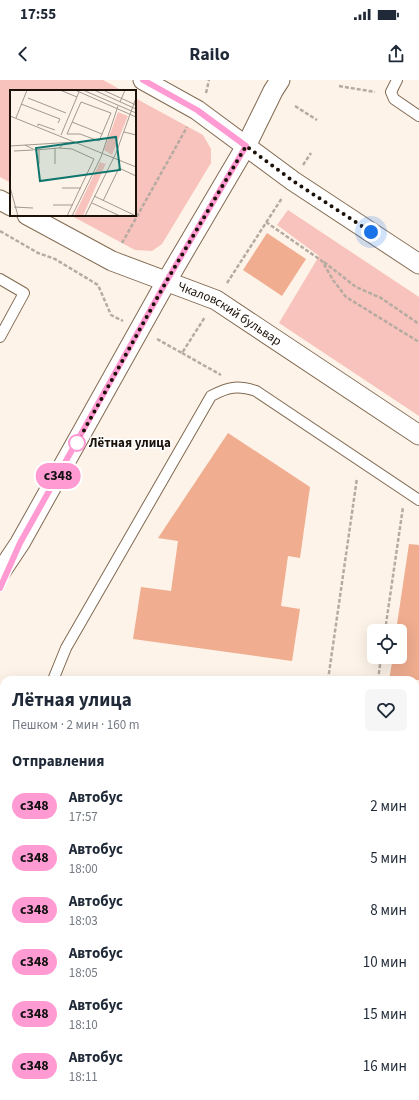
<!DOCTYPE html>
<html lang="ru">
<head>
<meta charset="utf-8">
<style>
	:root { --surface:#fff; --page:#f6f6f7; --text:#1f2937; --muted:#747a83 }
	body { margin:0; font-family:"Source Sans 3",sans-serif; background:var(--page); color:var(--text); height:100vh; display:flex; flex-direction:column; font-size:15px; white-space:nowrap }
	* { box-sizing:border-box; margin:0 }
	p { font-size:13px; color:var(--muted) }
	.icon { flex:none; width:22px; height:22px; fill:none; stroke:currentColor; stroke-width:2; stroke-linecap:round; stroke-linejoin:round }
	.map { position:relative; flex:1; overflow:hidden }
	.side { position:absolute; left:0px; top:596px; width:419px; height:424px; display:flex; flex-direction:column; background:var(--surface); border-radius:12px 12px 0 0; box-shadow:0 4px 16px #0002 }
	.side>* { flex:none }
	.badge { padding:0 8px; border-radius:13px; font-size:14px; line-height:26px }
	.controls { position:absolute; left:367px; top:544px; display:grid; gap:8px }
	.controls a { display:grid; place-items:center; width:40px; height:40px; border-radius:6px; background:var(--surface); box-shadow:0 4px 16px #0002; font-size:20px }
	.you { position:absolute; width:20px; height:20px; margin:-10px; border:3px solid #fff; border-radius:50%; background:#1a73e8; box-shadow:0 0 0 6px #1a73e833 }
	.map>.badge { position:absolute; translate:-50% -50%; box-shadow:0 0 0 2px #fff }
	h2 { padding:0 12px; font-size:15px; line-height:36px }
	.round { display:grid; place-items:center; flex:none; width:42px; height:42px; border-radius:6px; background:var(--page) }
	.overview { display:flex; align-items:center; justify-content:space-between; height:68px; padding:0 12px }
	h1 { font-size:19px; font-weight:700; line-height:30px }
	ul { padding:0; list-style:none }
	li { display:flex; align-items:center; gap:12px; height:52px; padding:0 12px }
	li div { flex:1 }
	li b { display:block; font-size:15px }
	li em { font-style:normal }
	li .badge { min-width:44px; font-weight:700; text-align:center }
	.status { display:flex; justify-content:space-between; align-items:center; height:28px; padding:0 20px; background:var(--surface); direction:ltr }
	.status svg { height:11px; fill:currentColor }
	header { display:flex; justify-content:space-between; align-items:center; height:52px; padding:0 12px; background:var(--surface); font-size:18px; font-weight:700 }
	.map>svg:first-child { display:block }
	.green { fill:#f8c3bd }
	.building { fill:#f0ad8f }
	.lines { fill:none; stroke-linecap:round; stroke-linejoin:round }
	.service-casing { stroke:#826a51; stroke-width:12 }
	.minor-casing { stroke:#826a51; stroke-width:21 }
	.path { stroke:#b6aba1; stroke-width:2.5; stroke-dasharray:4 2; stroke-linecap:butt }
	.service { stroke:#fff; stroke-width:10 }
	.minor { stroke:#fff; stroke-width:19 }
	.line-casing { stroke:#fff; stroke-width:9 }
	.line { stroke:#ff9ad2; stroke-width:6 }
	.walk { stroke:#1c1209; stroke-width:4; stroke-dasharray:0 7.2 }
	.stop-dot { fill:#fff; stroke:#ff9ad2; stroke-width:2 }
	.labels { text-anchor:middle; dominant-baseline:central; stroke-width:3; stroke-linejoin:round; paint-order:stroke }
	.street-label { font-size:13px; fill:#1c1209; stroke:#fff }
	.stop-label { font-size:13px; font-weight:bold; fill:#1c1209; stroke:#fff; text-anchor:start }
	.inset-road { fill:none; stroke:#a4998f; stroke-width:1 }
	.view { fill:#0f766e; fill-opacity:0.15; stroke:#0f766e; stroke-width:2 }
	.inset-edge { fill:none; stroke:#1c1209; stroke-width:2 }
</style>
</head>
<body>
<div class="status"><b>17:55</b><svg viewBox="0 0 49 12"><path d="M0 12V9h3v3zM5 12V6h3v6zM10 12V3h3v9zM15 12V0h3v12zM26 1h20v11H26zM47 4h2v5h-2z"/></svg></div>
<header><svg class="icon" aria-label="back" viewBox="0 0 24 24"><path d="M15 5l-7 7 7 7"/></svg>Railo<svg class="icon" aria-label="share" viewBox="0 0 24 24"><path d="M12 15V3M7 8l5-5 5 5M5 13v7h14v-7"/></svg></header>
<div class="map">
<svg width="419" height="1020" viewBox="0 0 419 1020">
	<rect width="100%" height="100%" fill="#fef3e8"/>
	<!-- green -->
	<path class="green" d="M 0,0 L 103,0 L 123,11 L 11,11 L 11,103 L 0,97 Z
		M 135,18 L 203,55 L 211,69 L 211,83 L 162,164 L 152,171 L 135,170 L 70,135 L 135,135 Z
		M 288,130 L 419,217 L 419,336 L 279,243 L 319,176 L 277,145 Z"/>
	<!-- building -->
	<path class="building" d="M 267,153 L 306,179 L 282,216 L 243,190 Z
		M 228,353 L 310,407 L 300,478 L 288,476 L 281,526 L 300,529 L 292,581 L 133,559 L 141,507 L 171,511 L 178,461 L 158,458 Z
		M 409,464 L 419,465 L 419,600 L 389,600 L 393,577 L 400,577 L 400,551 L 396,551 Z"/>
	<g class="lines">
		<defs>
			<path id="service" d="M 397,0 L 391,12 L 394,19 L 419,36
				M 0,199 L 24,213 L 0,257
				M 53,600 L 66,568 L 211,316 C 228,307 237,305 256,311 L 419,420
				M 0,668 L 4,676
				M 13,1020 L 13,1016"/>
			<g id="minor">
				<path d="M 143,0 L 197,30 L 293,101 L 419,184"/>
				<path d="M 0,120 L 11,126"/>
				<path id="s1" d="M 27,135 L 112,181 L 216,220 L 419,355"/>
				<path d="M 0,493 L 20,463 L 166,202 L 246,66 L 273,11 L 280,0"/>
			</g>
		</defs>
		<!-- service casing -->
		<use href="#service" class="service-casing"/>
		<!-- minor casing -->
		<use href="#minor" class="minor-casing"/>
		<!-- path -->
		<path class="path" d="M 339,6 L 375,12
			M 206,13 L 209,0
			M 295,26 L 317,40
			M 303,85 L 311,73
			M 266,142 L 322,181 L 333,200 L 346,217 L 419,262
			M 0,151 L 38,173 L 55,179 L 98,205 L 111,235 L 123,241
			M 122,163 L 187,47
			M 324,182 L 356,207 L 381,218 L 419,244
			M 227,203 L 282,118
			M 157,259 L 182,273 L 205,237
			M 182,273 L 221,295
			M 385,551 L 403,427
			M 328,600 L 357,398
			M 378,600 L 381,577
			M 415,755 L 419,758
			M 415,813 L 419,816
			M 415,879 L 419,882
			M 320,1016 L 322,1020
			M 269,1020 L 270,1016"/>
		<!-- service -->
		<use href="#service" class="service"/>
		<!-- minor -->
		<use href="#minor" class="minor"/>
	</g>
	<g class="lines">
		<defs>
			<path id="line" d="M 0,508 L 20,463 L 166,202 L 246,66 L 197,30 L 143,0"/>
		</defs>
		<!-- line casing -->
		<use href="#line" class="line-casing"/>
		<!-- line -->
		<use href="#line" class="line"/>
		<!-- walk -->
		<path class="walk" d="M 77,363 L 166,202 L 246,66 L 293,101 L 371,152"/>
	</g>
	<!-- markers -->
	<circle class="stop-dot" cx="77" cy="363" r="8"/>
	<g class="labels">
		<!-- street labels -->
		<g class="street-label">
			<text stroke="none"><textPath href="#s1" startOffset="226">Чкаловский бульвар</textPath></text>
		</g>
		<!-- stop labels -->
		<g class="stop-label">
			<text x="89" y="363">Лётная улица</text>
		</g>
	</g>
	<!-- overview -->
	<g transform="translate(10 10)">
		<rect width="126" height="126" fill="#fef3e8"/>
		<path d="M 108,22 L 118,26 L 102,65 L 94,60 ZM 97,71 L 73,126 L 64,126 L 90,72 L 95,74 Z" fill="#f8c3bd"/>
		<path class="inset-road" d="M 50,0 L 67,7M 65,0 L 126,27M 73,0 L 126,23M 84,0 L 126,19M 93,0 L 126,15M 18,8 L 56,23M 71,12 L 101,23 L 89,51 L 70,44 L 57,44 ZM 110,12 L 115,0M 11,14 L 50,29 L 48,33M 0,26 L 126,77M 6,28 L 17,0M 62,32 L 92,44M 28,36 L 28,34 L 45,40M 114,42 L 126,45M 51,45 L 69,2M 15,55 L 25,60 L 49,58 L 56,52M 0,56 L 65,52M 49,58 L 62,59 L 84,69 L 57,126M 4,61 L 23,60M 29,74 L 29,59M 45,74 L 45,58M 0,97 L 8,126M 52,98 L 71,98M 84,106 L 124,125M 93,111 L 109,78 L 126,86M 82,113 L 110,126M 43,115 L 63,115M 4,117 L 23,118M 62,126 L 91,67 L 108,16M 75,126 L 106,63 L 126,8"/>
		<path class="view" d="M 106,47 L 110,80 L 30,91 L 26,58 Z"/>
		<rect width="126" height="126" class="inset-edge"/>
	</g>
</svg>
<div class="controls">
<a><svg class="icon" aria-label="locate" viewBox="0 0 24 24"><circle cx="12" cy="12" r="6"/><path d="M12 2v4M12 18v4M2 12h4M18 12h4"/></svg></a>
</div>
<div class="you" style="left:371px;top:152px"></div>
<b class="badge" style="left:58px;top:396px;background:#ff9ad2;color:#111">с348</b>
<section class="side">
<div class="overview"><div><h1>Лётная улица</h1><p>Пешком · 2 мин · 160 m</p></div><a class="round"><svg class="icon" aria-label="heart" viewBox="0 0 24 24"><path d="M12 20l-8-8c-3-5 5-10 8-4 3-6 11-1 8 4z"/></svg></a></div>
<h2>Отправления</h2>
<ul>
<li><span class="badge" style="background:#ff9ad2;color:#111">с348</span><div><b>Автобус</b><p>17:57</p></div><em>2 мин</em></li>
<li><span class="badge" style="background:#ff9ad2;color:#111">с348</span><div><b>Автобус</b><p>18:00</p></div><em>5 мин</em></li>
<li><span class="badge" style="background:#ff9ad2;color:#111">с348</span><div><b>Автобус</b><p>18:03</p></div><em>8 мин</em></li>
<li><span class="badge" style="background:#ff9ad2;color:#111">с348</span><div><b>Автобус</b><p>18:05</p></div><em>10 мин</em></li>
<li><span class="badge" style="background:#ff9ad2;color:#111">с348</span><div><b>Автобус</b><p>18:10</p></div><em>15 мин</em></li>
<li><span class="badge" style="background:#ff9ad2;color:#111">с348</span><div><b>Автобус</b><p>18:11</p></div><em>16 мин</em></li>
</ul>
</section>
</div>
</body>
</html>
